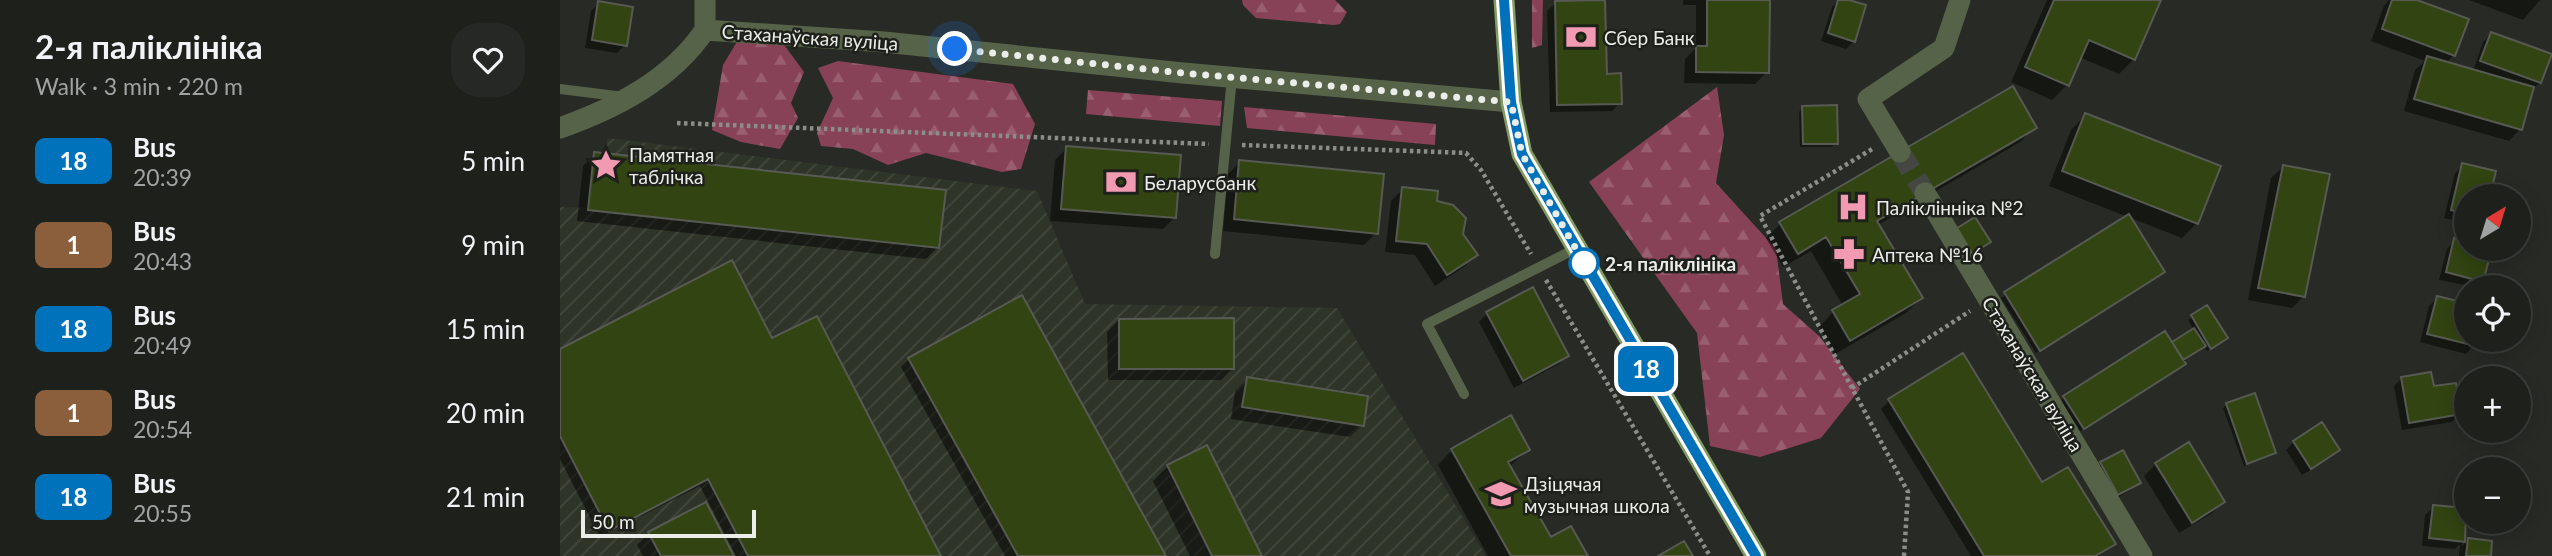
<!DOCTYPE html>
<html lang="en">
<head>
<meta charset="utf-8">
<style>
	:root { --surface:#1e201c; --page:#262825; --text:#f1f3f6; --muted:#a1a3a3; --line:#3c3e3b }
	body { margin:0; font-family:Lato,sans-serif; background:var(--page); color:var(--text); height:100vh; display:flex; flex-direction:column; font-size:26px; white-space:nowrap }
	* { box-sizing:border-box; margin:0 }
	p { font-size:23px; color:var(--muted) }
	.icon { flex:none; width:38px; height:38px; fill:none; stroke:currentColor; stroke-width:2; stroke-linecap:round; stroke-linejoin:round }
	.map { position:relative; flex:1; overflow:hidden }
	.panel { display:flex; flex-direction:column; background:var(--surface); width:560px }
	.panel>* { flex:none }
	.badge { padding:0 14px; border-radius:10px; font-size:24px; line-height:46px }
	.needle { width:46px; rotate:38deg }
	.buttons { position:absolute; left:1894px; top:184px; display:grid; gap:14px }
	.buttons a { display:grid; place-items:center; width:77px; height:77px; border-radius:50%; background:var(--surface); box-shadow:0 4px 18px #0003,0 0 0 2px var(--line); font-size:35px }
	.scale { position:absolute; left:21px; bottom:18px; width:175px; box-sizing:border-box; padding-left:7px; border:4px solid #ebede9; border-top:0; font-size:19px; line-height:24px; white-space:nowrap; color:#ebede9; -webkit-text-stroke:5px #1e211b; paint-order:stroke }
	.you { position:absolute; width:35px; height:35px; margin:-18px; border:5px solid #fff; border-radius:50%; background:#1a73e8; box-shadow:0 0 0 10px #1a73e833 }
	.map>.badge { position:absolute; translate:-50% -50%; box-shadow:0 0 0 4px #fff }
	.round { display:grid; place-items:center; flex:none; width:74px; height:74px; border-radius:28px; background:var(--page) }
	.overview { display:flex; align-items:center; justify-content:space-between; height:119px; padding:0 35px }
	h1 { font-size:33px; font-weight:700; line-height:52px }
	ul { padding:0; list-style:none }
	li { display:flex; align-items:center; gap:21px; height:84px; padding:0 35px }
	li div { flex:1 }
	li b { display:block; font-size:26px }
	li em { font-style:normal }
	li .badge { min-width:77px; font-weight:700; text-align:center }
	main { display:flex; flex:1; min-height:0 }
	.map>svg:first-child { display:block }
	.industrial { fill:url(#industrial-furrows) }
	.forest { fill:url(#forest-firs) }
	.shadow { fill:#0007 }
	.building { fill:#314411; stroke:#575a53; stroke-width:2 }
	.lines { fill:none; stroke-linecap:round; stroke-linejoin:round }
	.street-tunnel { stroke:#454842; stroke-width:21; stroke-dasharray:21 10; stroke-linecap:butt }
	.path { stroke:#8b8d88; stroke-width:4.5; stroke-dasharray:3.5 3.5; stroke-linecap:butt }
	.lane { stroke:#576348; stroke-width:10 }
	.street { stroke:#576348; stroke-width:21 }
	.primary { stroke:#829c63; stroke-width:21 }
	.line-casing { stroke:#fff; stroke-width:16 }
	.line { stroke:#0072bc; stroke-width:10 }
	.walk { stroke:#ebede9; stroke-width:7; stroke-dasharray:0 12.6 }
	.stop-dot { fill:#fff; stroke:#0072bc; stroke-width:3.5 }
	.labels { text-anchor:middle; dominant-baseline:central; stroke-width:5; stroke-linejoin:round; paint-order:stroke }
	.street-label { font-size:19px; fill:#ebede9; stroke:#1e211b }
	.poi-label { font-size:19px; fill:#ebede9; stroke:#1e211b; text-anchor:start }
	.stop-label { font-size:19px; font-weight:bold; fill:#ebede9; stroke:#1e211b; text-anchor:start }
</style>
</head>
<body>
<main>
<section class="panel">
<div class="overview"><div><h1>2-я паліклініка</h1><p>Walk · 3 min · 220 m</p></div><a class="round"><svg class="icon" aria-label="heart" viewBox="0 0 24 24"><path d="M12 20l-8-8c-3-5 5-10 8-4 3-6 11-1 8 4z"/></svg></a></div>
<ul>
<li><span class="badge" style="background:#0072bc;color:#fff">18</span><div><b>Bus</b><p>20:39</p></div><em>5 min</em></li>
<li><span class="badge" style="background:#8b5e3c;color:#fff">1</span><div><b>Bus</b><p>20:43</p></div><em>9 min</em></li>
<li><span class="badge" style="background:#0072bc;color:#fff">18</span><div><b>Bus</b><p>20:49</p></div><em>15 min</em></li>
<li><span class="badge" style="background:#8b5e3c;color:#fff">1</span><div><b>Bus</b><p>20:54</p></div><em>20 min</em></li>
<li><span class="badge" style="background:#0072bc;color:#fff">18</span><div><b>Bus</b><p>20:55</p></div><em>21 min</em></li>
</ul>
</section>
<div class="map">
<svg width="1992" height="556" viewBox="0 0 1992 556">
	<defs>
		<pattern id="industrial-furrows" width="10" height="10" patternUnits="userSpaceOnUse" patternTransform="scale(1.75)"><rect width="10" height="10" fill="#2e3428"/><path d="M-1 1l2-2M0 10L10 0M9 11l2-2" fill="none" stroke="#42483d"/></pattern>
		<pattern id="forest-firs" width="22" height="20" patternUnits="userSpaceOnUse" patternTransform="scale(1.75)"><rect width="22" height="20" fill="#884257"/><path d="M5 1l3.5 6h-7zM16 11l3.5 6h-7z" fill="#995e6f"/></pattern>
	</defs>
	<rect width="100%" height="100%" fill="#282b25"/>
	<!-- industrial -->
	<path class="industrial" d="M 47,138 L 477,191 L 525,304 L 777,308 L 926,556 L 0,556 L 0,207 L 38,208 Z"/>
	<!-- forest -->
	<path class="forest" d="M 682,0 L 775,0 L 787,12 L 780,24 L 774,25 L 696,18 L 683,5 Z
		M 972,0 L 983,0 L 982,45 L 972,48 Z
		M 200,38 L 225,46 L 244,72 L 231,103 L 238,118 L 220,149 L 181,142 L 152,130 L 163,65 L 178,40 Z
		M 278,61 L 453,84 L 475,124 L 461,169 L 442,172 L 366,153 L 328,165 L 293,149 L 261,146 L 257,133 L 273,98 L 258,68 Z
		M 1157,87 L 1164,135 L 1156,183 L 1216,249 L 1223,304 L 1259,336 L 1300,389 L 1261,438 L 1200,457 L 1150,446 L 1137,333 L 1029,182 Z
		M 528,90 L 662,101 L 660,126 L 526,114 Z
		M 684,107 L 876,124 L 875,145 L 687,128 Z"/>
	<!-- shadow -->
	<path class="shadow" d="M 1123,0 L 1208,0 L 1207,72 L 1195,84 L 1124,83 L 1125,59 L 1136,48 L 1136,5 L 1123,5 Z
		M 1279,0 L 1283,0 L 1294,41 L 1286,49 L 1261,41 L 1272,7 Z
		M 1487,0 L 1599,0 L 1574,59 L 1559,74 L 1519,57 L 1507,85 L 1492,100 L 1451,82 Z
		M 1829,0 L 1852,0 L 1894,55 L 1886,63 L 1913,71 L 1923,42 L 1932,34 L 1980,82 L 1971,91 L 1960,129 L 1949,141 L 1844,111 L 1855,70 L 1865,61 L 1811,41 L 1824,6 Z
		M 1909,0 L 1980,0 L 1963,20 Z
		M 39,3 L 65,45 L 57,53 L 25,48 L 31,11 Z
		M 996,3 L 1046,75 L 1060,103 L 1052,111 L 990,112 L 987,11 Z
		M 1243,108 L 1276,143 L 1272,147 L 1240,147 L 1239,112 Z
		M 1526,115 L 1637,223 L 1622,238 L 1568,217 L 1603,272 L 1476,353 L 1441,298 L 1568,217 L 1489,186 L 1511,130 Z
		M 1475,127 L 1460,142 L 1318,225 L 1361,298 L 1346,313 L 1275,354 L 1259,327 L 1273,312 L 1283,306 L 1251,251 L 1223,267 L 1206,238 L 1221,223 Z
		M 507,148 L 615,217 L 603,229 L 490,221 L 495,160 Z
		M 35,154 L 378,247 L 366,259 L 17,221 L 23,166 Z
		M 680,162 L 816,233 L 804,245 L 663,231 L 668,174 Z
		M 1903,165 L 1928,196 L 1906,196 L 1906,223 L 1884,218 L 1895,173 Z
		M 1723,167 L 1744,296 L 1732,308 L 1688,300 L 1711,178 Z
		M 843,189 L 875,203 L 916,255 L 904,267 L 875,286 L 855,255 L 825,252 L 831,201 Z
		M 1895,240 L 1906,248 L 1922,281 L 1915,287 L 1879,280 L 1887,249 Z
		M 1877,298 L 1906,340 L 1916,340 L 1914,345 L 1906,354 L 1860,342 L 1869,306 Z
		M 1647,308 L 1662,342 L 1647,351 L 1644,345 L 1621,360 L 1620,368 L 1520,431 L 1501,401 L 1504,397 L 1611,345 L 1634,330 L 1628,320 Z
		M 927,314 L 1007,356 L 999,364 L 954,388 L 919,322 Z
		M 559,320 L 673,368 L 661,380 L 548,380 L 547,332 Z
		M 212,341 L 379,556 L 176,556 L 140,486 L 40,537 L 0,459 L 0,351 Z
		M 349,359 L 604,556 L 445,556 L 341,367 Z
		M 1842,378 L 1872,388 L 1900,414 L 1892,422 L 1842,430 L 1834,386 Z
		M 687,379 L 802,425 L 790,437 L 671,419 L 675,391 Z
		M 1329,401 L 1482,485 L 1553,543 L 1538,556 L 1411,556 L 1321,409 Z
		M 1667,405 L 1714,453 L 1711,456 L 1684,466 L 1663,408 Z
		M 1734,442 L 1778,450 L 1770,458 L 1742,475 L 1726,450 Z
		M 892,450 L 968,450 L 949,467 L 990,540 L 1026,556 L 928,556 L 878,465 Z
		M 1562,452 L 1579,482 L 1571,490 L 1550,502 L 1533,472 L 1541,464 Z
		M 1596,464 L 1663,502 L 1651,514 L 1619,533 L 1584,476 Z
		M 608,466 L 700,556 L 630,556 L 593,481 Z
		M 1874,507 L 1906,516 L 1902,546 L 1908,540 L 1929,556 L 1899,556 L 1900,544 L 1895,549 L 1862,546 L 1865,515 Z
		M 89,533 L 172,556 L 83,556 L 77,545 Z"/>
	<!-- building -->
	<path class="building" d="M 1045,0 L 1047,74 L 1061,73 L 1062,104 L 997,105 L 995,1 Z
		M 1147,0 L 1210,0 L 1209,73 L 1136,72 L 1136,46 L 1147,46 Z
		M 1278,0 L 1289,0 L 1306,5 L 1295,42 L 1268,33 Z
		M 1494,0 L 1601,0 L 1575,60 L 1529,40 L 1509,86 L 1465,67 Z
		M 1832,0 L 1857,0 L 1909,19 L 1895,56 L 1822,29 Z
		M 38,1 L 73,7 L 67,46 L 32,40 Z
		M 1931,32 L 1992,54 L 1981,83 L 1920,61 Z
		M 1867,56 L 1974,87 L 1962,130 L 1854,99 Z
		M 1453,86 L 1477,128 L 1317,221 L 1363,298 L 1290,341 L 1272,310 L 1300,294 L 1266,237 L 1238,254 L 1219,222 Z
		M 1277,105 L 1278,144 L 1243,144 L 1242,106 Z
		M 1525,113 L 1661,166 L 1638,224 L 1502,171 Z
		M 506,146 L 621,155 L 616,218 L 501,209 Z
		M 34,152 L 386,190 L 379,248 L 28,210 Z
		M 679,160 L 824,174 L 818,234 L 674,219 Z
		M 1902,163 L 1936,171 L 1930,196 L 1906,196 L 1906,214 L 1891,210 Z
		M 1723,165 L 1770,174 L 1745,297 L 1698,288 Z
		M 842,187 L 878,191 L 877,201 L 893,205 L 906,218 L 903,234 L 918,255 L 887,275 L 867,244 L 836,241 Z
		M 1569,214 L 1605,272 L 1480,351 L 1444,292 Z
		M 1415,217 L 1431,242 L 1410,255 L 1394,230 Z
		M 1894,238 L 1906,241 L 1906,248 L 1932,248 L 1923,282 L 1886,272 Z
		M 172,260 L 212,338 L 257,316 L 381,556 L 188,556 L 148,479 L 49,531 L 0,436 L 0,349 Z
		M 973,287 L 1009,356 L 963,381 L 926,312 Z
		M 462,295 L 606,556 L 458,556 L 348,358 Z
		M 1877,296 L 1906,303 L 1906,340 L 1917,340 L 1916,346 L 1867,334 Z
		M 1647,305 L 1668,338 L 1651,349 L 1631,315 Z
		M 674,318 L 674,369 L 559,369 L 559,319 Z
		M 1634,328 L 1646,346 L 1623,360 L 1612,342 Z
		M 1605,331 L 1626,364 L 1524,429 L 1503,396 Z
		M 1403,353 L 1482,482 L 1508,467 L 1556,544 L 1535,556 L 1424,556 L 1328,399 Z
		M 1871,372 L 1874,386 L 1896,383 L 1902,414 L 1849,423 L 1841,377 Z
		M 687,377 L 808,396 L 804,426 L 682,407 Z
		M 1695,393 L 1716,453 L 1687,464 L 1666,403 Z
		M 951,415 L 970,450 L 948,462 L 991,537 L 1011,526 L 1028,556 L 951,556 L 891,449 Z
		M 1762,422 L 1780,450 L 1751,469 L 1733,441 Z
		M 1629,442 L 1665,502 L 1632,523 L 1595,463 Z
		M 647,445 L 702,556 L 652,556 L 607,465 Z
		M 1563,450 L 1581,483 L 1558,495 L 1540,462 Z
		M 146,502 L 174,556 L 101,556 L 88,532 Z
		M 1873,505 L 1906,508 L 1905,542 L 1869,538 Z
		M 1908,538 L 1932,541 L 1931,556 L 1906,556 Z
		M 1124,541 L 1133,556 L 1098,556 Z"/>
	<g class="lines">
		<!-- street-tunnel -->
		<path class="street-tunnel" d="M 1340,152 L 1365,193"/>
		<!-- path -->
		<path class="path" d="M 117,123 L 649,144
			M 682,145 L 906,153 L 921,170 L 971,254
			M 986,280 L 1150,556
			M 1292,388 L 1200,216 L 1314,148
			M 1344,556 L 1348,492 L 1292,388 L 1410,311"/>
		<!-- lane -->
		<path class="lane" d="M 0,89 L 64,97
			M 655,254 L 672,77
			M 904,394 L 867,324 L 1015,249"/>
		<!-- street -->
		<path class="street" d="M 145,30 L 324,42 L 623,73 L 951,102
			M 145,30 L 145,0
			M 0,128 C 56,108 111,80 145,30
			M 1340,152 L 1308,99 L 1384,48 L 1400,0
			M 1365,193 L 1582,556"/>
		<!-- primary -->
		<path class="primary" d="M 944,0 L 951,102 L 962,154 L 1196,556"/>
	</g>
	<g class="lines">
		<defs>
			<path id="line" d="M 944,0 L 951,102 L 962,154 L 1196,556"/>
		</defs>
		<!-- line casing -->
		<use href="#line" class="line-casing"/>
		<!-- line -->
		<use href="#line" class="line"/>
		<!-- walk -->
		<path class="walk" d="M 395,49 L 623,73 L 951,102 L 962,154 L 1029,272 L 1024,263"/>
	</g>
	<!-- icons -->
	<defs>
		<symbol id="bank-bare" viewBox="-9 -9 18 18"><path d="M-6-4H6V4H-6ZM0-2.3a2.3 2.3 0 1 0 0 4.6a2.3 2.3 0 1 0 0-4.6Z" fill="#f19ab1" stroke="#1e211b" stroke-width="2.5" paint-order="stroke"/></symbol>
		<symbol id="sight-bare" viewBox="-9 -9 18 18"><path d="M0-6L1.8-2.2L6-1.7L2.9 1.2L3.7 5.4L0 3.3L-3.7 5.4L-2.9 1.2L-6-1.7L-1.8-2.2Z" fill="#f19ab1" stroke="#1e211b" stroke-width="2.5" paint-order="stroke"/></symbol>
		<symbol id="hospital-bare" viewBox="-9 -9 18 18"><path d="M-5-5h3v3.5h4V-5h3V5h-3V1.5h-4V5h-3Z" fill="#f19ab1" stroke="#1e211b" stroke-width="2.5" paint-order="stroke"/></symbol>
		<symbol id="pharmacy-bare" viewBox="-9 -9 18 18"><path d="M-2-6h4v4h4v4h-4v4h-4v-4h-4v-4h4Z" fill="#f19ab1" stroke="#1e211b" stroke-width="2.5" paint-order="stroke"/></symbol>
		<symbol id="school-bare" viewBox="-9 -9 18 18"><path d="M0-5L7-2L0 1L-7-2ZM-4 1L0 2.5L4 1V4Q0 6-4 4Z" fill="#f19ab1" stroke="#1e211b" stroke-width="2.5" paint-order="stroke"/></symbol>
	</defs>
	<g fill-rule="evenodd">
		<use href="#bank-bare" x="999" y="15" width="44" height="44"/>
		<use href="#sight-bare" x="24" y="143" width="44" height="44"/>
		<use href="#bank-bare" x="539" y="160" width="44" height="44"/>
		<use href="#hospital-bare" x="1271" y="185" width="44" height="44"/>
		<use href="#pharmacy-bare" x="1267" y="232" width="44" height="44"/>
		<use href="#school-bare" x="919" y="472" width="44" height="44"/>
	</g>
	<!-- markers -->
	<circle class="stop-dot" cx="1024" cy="263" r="14"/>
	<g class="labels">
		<!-- street labels -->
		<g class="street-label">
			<text transform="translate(250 37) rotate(4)">Стаханаўская вуліца</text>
			<text transform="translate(1473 374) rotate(59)">Стаханаўская вуліца</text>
		</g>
		<!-- poi labels -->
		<g class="poi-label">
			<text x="1044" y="37">Сбер Банк</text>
			<text x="69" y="154">Памятная<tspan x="69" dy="22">таблічка</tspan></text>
			<text x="584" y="182">Беларусбанк</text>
			<text x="1316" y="207">Паліклінніка №2</text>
			<text x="1312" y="254">Аптека №16</text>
			<text x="964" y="483">Дзіцячая<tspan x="964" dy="22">музычная школа</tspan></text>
		</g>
		<!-- stop labels -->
		<g class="stop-label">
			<text x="1045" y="263">2-я паліклініка</text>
		</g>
	</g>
</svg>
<div class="buttons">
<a><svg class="needle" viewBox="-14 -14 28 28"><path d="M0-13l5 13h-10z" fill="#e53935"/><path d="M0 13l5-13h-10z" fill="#a1a3a3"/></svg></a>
<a><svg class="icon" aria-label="locate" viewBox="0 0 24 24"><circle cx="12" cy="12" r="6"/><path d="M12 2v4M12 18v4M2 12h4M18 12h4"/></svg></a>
<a>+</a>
<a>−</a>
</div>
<div class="scale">50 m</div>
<div class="you" style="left:395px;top:49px"></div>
<b class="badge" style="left:1086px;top:369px;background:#0072bc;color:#fff">18</b>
</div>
</main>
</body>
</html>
